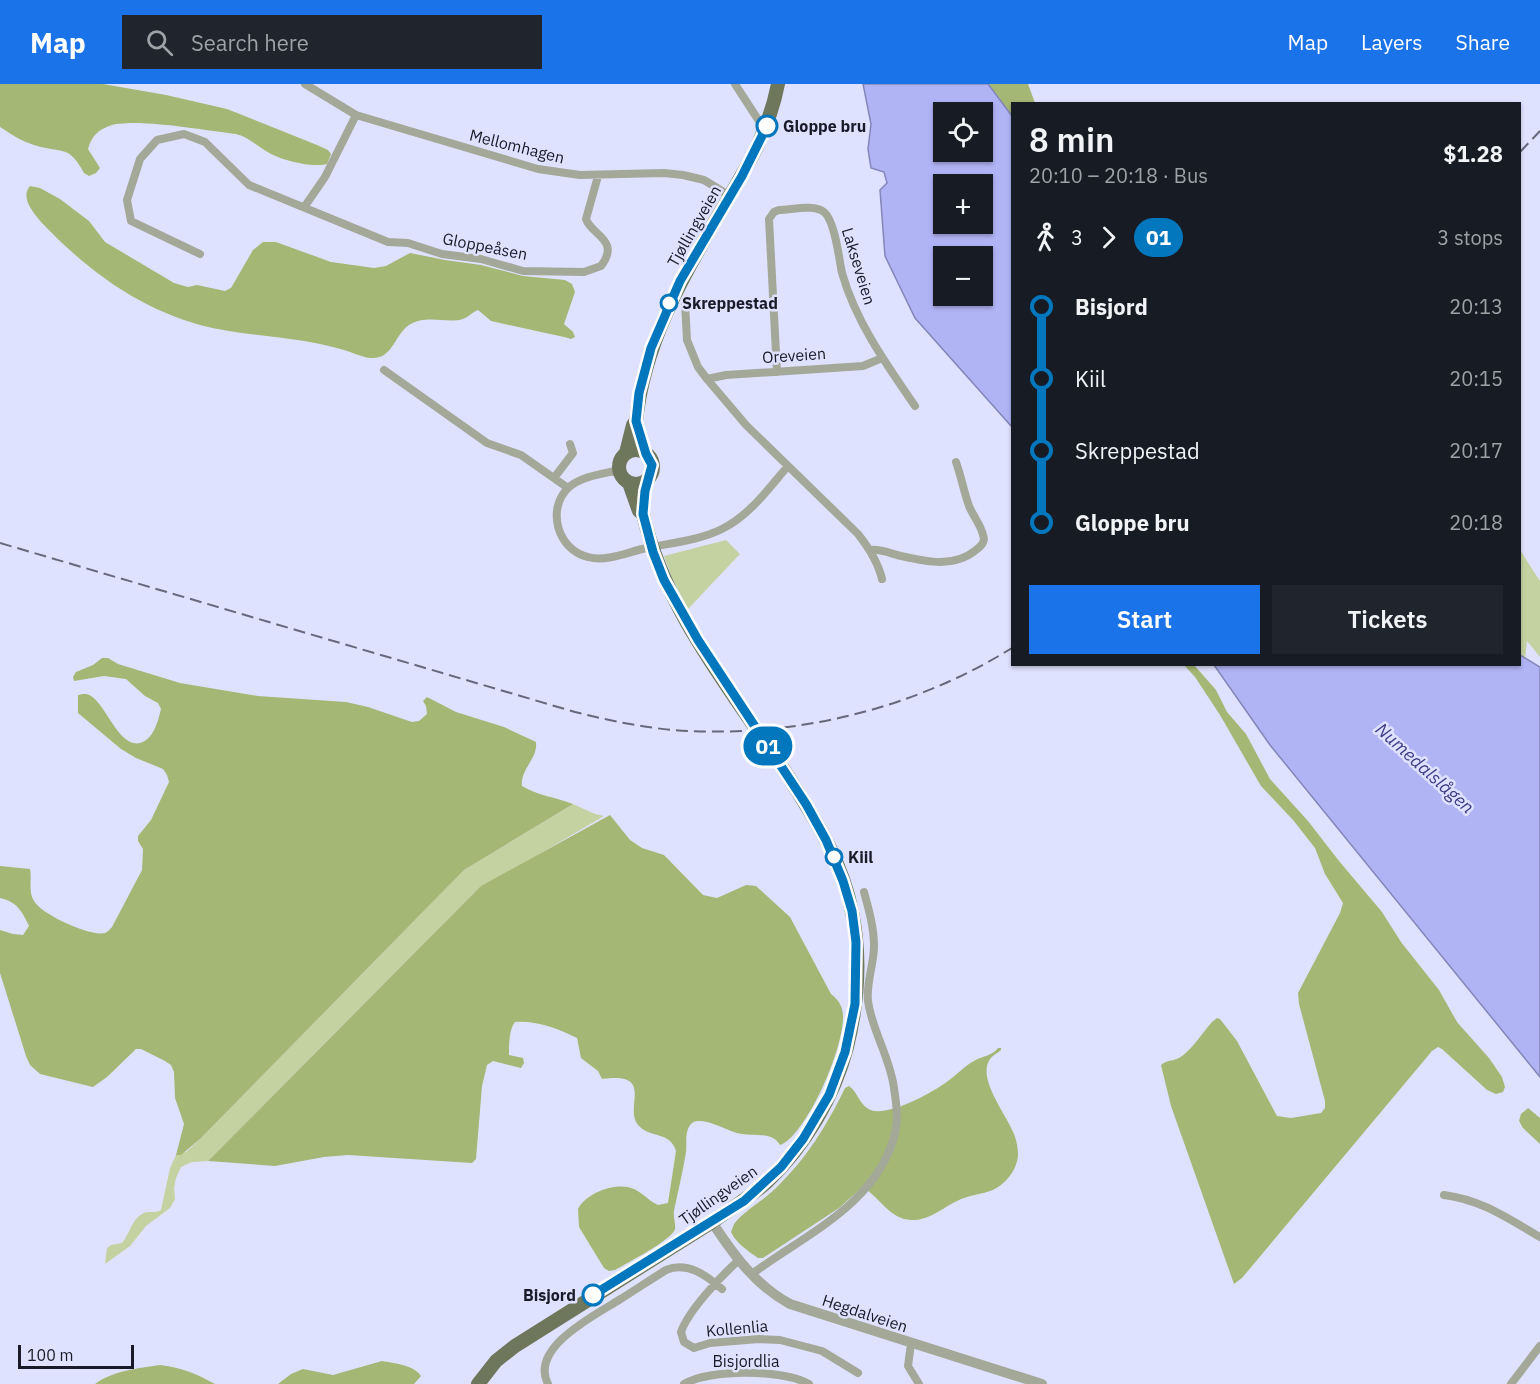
<!DOCTYPE html>
<html lang="en">
<head>
<meta charset="utf-8">
<style>
	:root { --surface:#171b24; --page:#20242c; --text:#f1f3f6; --muted:#9ea1a6; --accent:#1a73e8 }
	body { margin:0; font-family:"IBM Plex Sans",sans-serif; background:var(--page); color:var(--text); height:100vh; display:flex; flex-direction:column; font-size:22px; white-space:nowrap }
	* { box-sizing:border-box; margin:0 }
	p { font-size:20px; color:var(--muted) }
	.icon { flex:none; width:33px; height:33px; fill:none; stroke:currentColor; stroke-width:2; stroke-linecap:round; stroke-linejoin:round }
	.map { position:relative; flex:1; overflow:hidden }
	.panel { position:absolute; left:1011px; top:18px; width:510px; height:564px; display:flex; flex-direction:column; background:var(--surface); border-radius:0px; box-shadow:0 2px 4px #0004 }
	.panel>* { flex:none }
	.badge { padding:0 12px; border-radius:20px; font-size:21px; line-height:39px }
	.buttons { position:absolute; left:933px; top:18px; display:grid; gap:12px }
	.buttons a { display:grid; place-items:center; width:60px; height:60px; border-radius:0px; background:var(--surface); box-shadow:0 2px 4px #0004; font-size:30px }
	.scale { position:absolute; left:18px; bottom:15px; width:116px; box-sizing:border-box; padding-left:6px; border:3px solid #1a1b28; border-top:0; font-size:16px; line-height:21px; white-space:nowrap; color:#1a1b28; -webkit-text-stroke:4px #dfe2ff; paint-order:stroke }
	.map>.badge { position:absolute; translate:-50% -50%; box-shadow:0 0 0 3px #fff }
	.legs { display:flex; align-items:center; gap:9px; height:66px; padding:0 18px; font-size:20px }
	.legs p { margin-inline-start:auto }
	.summary { display:flex; align-items:center; justify-content:space-between; height:102px; padding:0 18px }
	h1 { font-size:33px; font-weight:600; line-height:45px }
	.button { display:flex; gap:12px; margin-top:auto; padding:12px 18px }
	.button a { flex:1; height:69px; border-radius:0px; background:var(--accent); color:#fff; font-size:24px; font-weight:600; line-height:69px; text-align:center }
	.button a+a { background:var(--page); color:var(--text) }
	ul { padding:0 18px; list-style:none }
	li { display:flex; align-items:center; gap:21px; height:72px; font-size:22px }
	li i { display:grid; place-items:center; width:9px; height:100%; margin:0 8px; background:currentColor }
	li i::after { content:''; width:15px; height:15px; margin:-8px; border:4px solid; border-radius:50%; background:var(--surface) }
	li p { margin-inline-start:auto }
	li:first-child i { background:linear-gradient(#0000 50%,currentColor 0) }
	li:last-child i { background:linear-gradient(currentColor 50%,#0000 0) }
	header { display:flex; align-items:center; gap:36px; box-sizing:border-box; height:84px; padding:0 30px; background:var(--accent); color:#fff }
	header strong { font-size:28px }
	nav { display:flex; gap:33px; margin-inline-start:auto; font-size:21px }
	.search { width:420px; height:54px; background:var(--page); display:flex; align-items:center; gap:15px; box-sizing:border-box; padding:0 21px; border-radius:0px; color:var(--muted); font-size:22px }
	.map>svg:first-child { display:block }
	.green { fill:#c4d2a1 }
	.forest { fill:#a5b774 }
	.water { fill:#b0b4f5; stroke:#8386b8; stroke-width:1.5; fill-rule:evenodd }
	.lines { fill:none; stroke-linecap:round; stroke-linejoin:round }
	.minor { stroke:#a4a899; stroke-width:8 }
	.tertiary { stroke:#a4a899; stroke-width:10 }
	.primary { stroke:#6e765b; stroke-width:14 }
	.rail { stroke:#67687c; stroke-width:2; stroke-dasharray:12 6; stroke-linecap:butt }
	.line-1-casing { stroke:#fff; stroke-width:14 }
	.line-1 { stroke:#0277bd; stroke-width:9 }
	.stop-1-dot { fill:#fff; stroke:#0277bd; stroke-width:3 }
	.labels { text-anchor:middle; dominant-baseline:central; stroke-width:5; stroke-linejoin:round; paint-order:stroke }
	.stop-label { font-size:16px; font-weight:bold; fill:#1a1b28; stroke:#dfe2ff; text-anchor:start }
	.street-label { font-size:16px; fill:#1a1b28; stroke:#dfe2ff }
	.water-label { font-size:18px; font-style:italic; fill:#3e3c87; stroke:#dfe2ff }
</style>
</head>
<body>
<header>
<strong>Map</strong>
<div class="search"><svg class="icon" aria-label="search" viewBox="0 0 24 24"><circle cx="10" cy="10" r="6"/><path d="M15 15l6 6"/></svg>Search here</div>
<nav><a>Map</a><a>Layers</a><a>Share</a></nav>
</header>
<div class="map">
<svg width="1540" height="1300" viewBox="0 0 1540 1300">
	<rect width="100%" height="100%" fill="#dfe2ff"/>
	<!-- green -->
	<path class="green" d="M 726,456 L 740,470 L 688,525 L 672,494 L 664,472 Z
		M 1520,466 L 1540,497 L 1540,573 L 1527,557 L 1525,575 L 1520,571 Z
		M 573,720 L 595,730 L 604,732 L 475,808 L 208,1077 L 192,1078 L 181,1083 L 176,1094 L 174,1104 L 175,1115 L 170,1124 L 146,1142 L 130,1162 L 105,1180 L 107,1164 L 111,1161 L 122,1159 C 129,1151 132,1135 142,1130 C 148,1126 155,1130 161,1126 L 170,1084 L 176,1071 L 186,1068 L 201,1054 L 464,786 Z"/>
	<!-- forest -->
	<path class="forest" d="M 0,0 L 103,0 L 166,11 L 227,25 L 317,61 L 328,66 L 331,70 L 327,80 C 312,84 279,76 266,67 C 256,61 248,53 236,50 C 208,47 133,33 109,42 C 98,46 91,53 88,65 L 100,84 L 96,89 L 89,92 L 84,89 C 68,59 61,70 34,61 C 21,57 11,50 0,43 Z
		M 988,0 L 1028,0 L 1035,19 L 1012,20 L 1012,32 Z
		M 30,102 L 40,104 L 60,115 L 89,137 L 105,158 L 174,199 L 188,203 L 197,201 L 225,207 L 231,204 L 253,166 L 263,158 L 276,158 L 331,178 L 374,184 L 386,182 L 410,169 L 445,176 L 481,181 L 523,192 L 565,196 L 572,200 L 575,208 L 564,240 L 573,248 L 575,253 L 571,255 L 564,253 L 491,237 L 478,226 C 472,228 469,233 463,235 C 447,240 427,230 409,241 C 394,251 393,276 370,274 C 361,273 352,268 344,266 C 330,262 317,259 304,257 C 270,251 233,250 200,241 C 139,224 88,187 44,141 C 36,132 19,114 30,102 Z
		M 102,574 L 108,574 L 118,580 L 180,599 L 258,612 L 346,618 L 368,623 L 412,638 L 419,637 L 427,630 L 426,622 L 423,617 L 427,613 L 456,628 L 504,643 L 536,658 C 538,675 520,685 522,702 C 538,712 556,713 573,720 L 464,786 L 201,1054 L 181,1071 L 176,1071 L 184,1040 L 175,1014 L 174,988 L 171,981 L 165,977 L 141,965 L 136,965 L 107,993 L 93,1003 L 40,990 L 30,981 L 26,972 L 0,889 L 0,846 L 13,850 L 23,851 L 29,842 C 23,828 16,817 0,814 L 0,782 L 30,785 C 32,795 28,808 34,817 C 41,830 90,853 105,849 C 108,848 109,846 112,843 L 142,786 L 143,765 L 138,757 L 138,752 L 151,736 L 169,698 L 167,691 L 163,685 L 136,674 L 121,665 L 78,629 L 78,611 C 83,610 87,609 91,612 C 107,622 119,664 140,659 C 154,655 158,637 161,625 L 158,619 L 145,612 L 126,595 L 104,592 L 74,597 L 73,593 L 76,588 L 93,581 Z
		M 1184,581 L 1194,581 L 1216,606 L 1227,628 L 1246,650 L 1270,695 L 1308,737 L 1339,777 L 1382,828 L 1401,858 L 1439,906 L 1457,938 L 1489,974 L 1502,993 L 1505,1003 L 1503,1008 L 1496,1010 L 1487,1006 L 1442,965 L 1438,963 L 1432,967 L 1242,1194 L 1234,1200 L 1171,1022 L 1161,981 C 1167,975 1175,978 1182,972 C 1194,963 1202,949 1212,938 L 1217,934 L 1220,935 L 1237,957 L 1277,1032 L 1291,1034 L 1321,1029 L 1325,1024 L 1325,1017 L 1299,920 L 1298,909 L 1340,829 L 1343,819 L 1325,790 L 1315,764 L 1293,736 L 1261,702 L 1220,631 L 1195,593 Z
		M 610,731 L 630,756 L 642,764 L 664,771 L 703,811 L 717,814 L 746,801 L 756,802 L 790,833 L 831,910 C 836,914 840,918 842,925 C 850,952 807,1052 780,1061 C 773,1048 756,1052 742,1050 C 728,1048 712,1036 698,1037 C 693,1037 690,1040 688,1045 C 685,1052 687,1060 686,1068 C 683,1087 678,1107 674,1127 C 673,1133 676,1140 675,1145 C 672,1156 627,1179 615,1186 L 609,1187 L 604,1184 L 579,1143 L 578,1125 C 586,1109 616,1097 634,1105 C 643,1109 649,1117 658,1121 L 668,1119 L 676,1067 C 670,1047 652,1055 639,1042 C 622,1025 657,987 602,995 L 598,987 L 581,974 L 577,954 C 559,945 536,936 515,938 C 509,945 509,961 509,971 L 523,974 L 524,979 L 521,984 L 493,977 L 487,981 L 482,1002 L 476,1075 L 472,1079 L 348,1071 L 324,1073 L 275,1082 L 208,1077 L 475,808 L 481,802 Z
		M 998,964 L 1001,964 L 1001,966 C 996,970 990,973 988,979 C 980,998 1007,1032 1014,1050 C 1017,1057 1018,1065 1018,1072 C 1017,1080 1014,1087 1009,1093 C 993,1113 977,1107 957,1117 C 942,1124 929,1137 911,1136 C 891,1135 882,1117 867,1106 L 858,1107 L 839,1124 L 763,1174 L 758,1174 C 748,1167 735,1158 731,1148 L 734,1140 C 745,1126 763,1117 776,1104 C 807,1074 827,1041 845,1004 L 849,1002 C 859,1009 860,1025 875,1027 C 895,1029 932,1009 948,997 C 957,991 964,982 974,977 C 982,972 992,972 998,964 Z
		M 1528,1024 L 1540,1034 L 1540,1060 L 1523,1044 L 1519,1037 L 1521,1030 Z
		M 382,1277 C 394,1279 414,1281 421,1292 L 414,1300 L 278,1300 L 291,1290 L 303,1285 L 333,1291 Z
		M 160,1281 C 180,1283 197,1290 215,1300 L 95,1300 C 112,1287 139,1284 160,1281 Z"/>
	<!-- water -->
	<path class="water" d="M 863,0 L 988,0 L 1012,32 L 1012,343 L 915,234 L 885,172 L 880,106 L 887,99 L 884,88 L 871,84 L 868,65 L 871,40 ZM 944,28 L 982,28 L 982,68 L 944,68 ZM 944,100 L 982,100 L 982,140 L 944,140 ZM 944,172 L 982,172 L 982,212 L 944,212 Z
		M 1520,571 L 1540,583 L 1540,993 L 1270,661 L 1214,581 L 1520,580 Z"/>
	<g class="lines">
		<!-- minor -->
		<path class="minor" d="M 305,0 L 356,31 L 538,85 L 580,91 L 664,89 L 683,91 L 704,96 L 730,112
			M 735,0 L 759,37
			M 305,122 L 325,93 L 356,31
			M 200,170 L 131,137 L 127,116 L 140,75 L 157,56 L 184,50 L 205,58 L 249,101 L 388,158 L 408,159 L 442,170 L 481,175 L 523,187 L 584,188 L 601,182 C 621,156 591,151 586,135 L 598,92
			M 685,219 L 687,256 L 698,283 L 707,295 L 746,341 L 858,450 C 869,464 878,478 882,495
			M 384,286 L 487,359 L 521,371 L 568,404
			M 777,288 L 769,135 L 774,128 L 779,126 C 791,126 814,120 824,128 C 835,137 839,175 842,189 C 856,238 886,280 915,322
			M 707,295 L 726,291 L 863,282 L 882,274
			M 619,386 C 603,390 581,392 568,404 C 546,426 558,466 588,473 C 605,478 626,469 642,465 C 668,459 698,457 722,445 C 750,431 768,405 788,382
			M 554,394 L 573,369 L 570,360
			M 870,466 C 880,465 887,468 897,471 C 924,477 953,485 976,466 C 981,462 986,458 983,451 C 981,441 973,432 969,422 C 964,408 961,392 956,378
			M 1444,1111 C 1482,1116 1507,1134 1540,1153
			M 739,1176 C 722,1191 688,1227 681,1248 L 684,1258 L 694,1264 L 710,1259 L 759,1255 L 780,1256 L 822,1267 L 858,1289
			M 752,1190 C 804,1151 878,1120 895,1049 C 899,1035 896,1018 894,1004 C 890,973 872,947 868,917 C 866,899 874,880 874,862 C 874,844 869,826 864,808
			M 911,1260 L 908,1282 L 919,1300
			M 548,1300 C 529,1264 595,1231 619,1216 C 635,1206 650,1196 666,1186 C 687,1177 706,1191 722,1205
			M 684,1300 C 710,1285 782,1285 809,1300
			M 1511,1300 L 1540,1262"/>
		<!-- tertiary -->
		<path class="tertiary" d="M 712,1138 C 733,1170 755,1201 790,1220 L 1042,1300"/>
		<!-- primary -->
		<path class="primary" d="M619 383a17 17 0 1 1 34 0a17 17 0 1 1-34 0Z
			M 626,369 L 633,341 L 636,337 C 644,261 680,197 718,132 C 744,88 768,51 778,0
			M 478,1300 L 496,1277 L 515,1262 L 712,1138 C 731,1125 750,1113 767,1098 C 805,1062 834,1013 847,963 C 858,919 861,872 852,828 C 843,780 817,738 791,697 C 737,612 666,531 643,430 L 639,427 L 629,399"/>
		<!-- rail -->
		<path class="rail" d="M 1520,68 L 1540,47
			M 0,459 L 575,628 C 607,636 640,643 673,646 C 791,655 912,626 1012,564"/>
	</g>
	<g class="lines">
		<defs>
			<path id="line-1" d="M 593,1211 L 744,1117 L 781,1083 L 803,1055 L 829,1011 L 845,968 L 855,920 L 856,858 L 852,827 L 843,797 L 826,756 L 806,720 L 698,556 L 664,496 L 653,468 L 643,430 L 645,407 L 652,381 L 646,370 L 636,337 L 639,309 L 651,264 L 680,197 L 742,92 L 767,42"/>
		</defs>
		<!-- line-1 casing -->
		<use href="#line-1" class="line-1-casing"/>
		<!-- line-1 -->
		<use href="#line-1" class="line-1"/>
	</g>
	<!-- markers -->
	<g class="stop-1-dot">
		<circle cx="767" cy="42" r="10"/>
		<circle cx="669" cy="219" r="8"/>
		<circle cx="834" cy="773" r="8"/>
		<circle cx="593" cy="1211" r="10"/>
	</g>
	<g class="labels">
		<!-- stop labels -->
		<g class="stop-label">
			<text x="783" y="42">Gloppe bru</text>
			<text x="682" y="219">Skreppestad</text>
			<text x="848" y="773">Kiil</text>
			<text x="576" y="1211" text-anchor="end">Bisjord</text>
		</g>
		<!-- street labels -->
		<g class="street-label">
			<text transform="translate(517 62) rotate(14)">Mellomhagen</text>
			<text transform="translate(694 142) rotate(-60)">Tjøllingveien</text>
			<text transform="translate(485 162) rotate(11)">Gloppeåsen</text>
			<text transform="translate(859 182) rotate(73)">Lakseveien</text>
			<text transform="translate(794 271) rotate(-4)">Oreveien</text>
			<text transform="translate(718 1111) rotate(-35)">Tjøllingveien</text>
			<text transform="translate(865 1229) rotate(18)">Hegdalveien</text>
			<text transform="translate(737 1244) rotate(-5)">Kollenlia</text>
			<text x="746" y="1277">Bisjordlia</text>
		</g>
		<!-- water labels -->
		<g class="water-label">
			<text transform="translate(1425 684) rotate(42)">Numedalslågen</text>
		</g>
	</g>
</svg>
<div class="buttons">
<a><svg class="icon" aria-label="locate" viewBox="0 0 24 24"><circle cx="12" cy="12" r="6"/><path d="M12 2v4M12 18v4M2 12h4M18 12h4"/></svg></a>
<a>+</a>
<a>−</a>
</div>
<div class="scale">100 m</div>
<b class="badge" style="left:768px;top:662px;background:#0277bd;color:#fff">01</b>
<section class="panel">
<div class="summary"><div><h1>8 min</h1><p>20:10 – 20:18 · Bus</p></div><b>$1.28</b></div>
<div class="legs"><svg class="icon" aria-label="walk" viewBox="0 0 24 24"><circle cx="13" cy="4" r="2"/><path d="M13 8l-2 6 4 7M11 14l-3 7M7 12l3-4h3l4 4"/></svg>3<svg class="icon" aria-label="forward" viewBox="0 0 24 24"><path d="M9 5l7 7-7 7"/></svg><b class="badge" style="background:#0277bd;color:#fff">01</b><p>3 stops</p></div>
<ul>
<li><i style="color:#0277bd"></i><b>Bisjord</b><p>20:13</p></li>
<li><i style="color:#0277bd"></i><span>Kiil</span><p>20:15</p></li>
<li><i style="color:#0277bd"></i><span>Skreppestad</span><p>20:17</p></li>
<li><i style="color:#0277bd"></i><b>Gloppe bru</b><p>20:18</p></li>
</ul>
<div class="button"><a>Start</a><a>Tickets</a></div>
</section>
</div>
</body>
</html>
